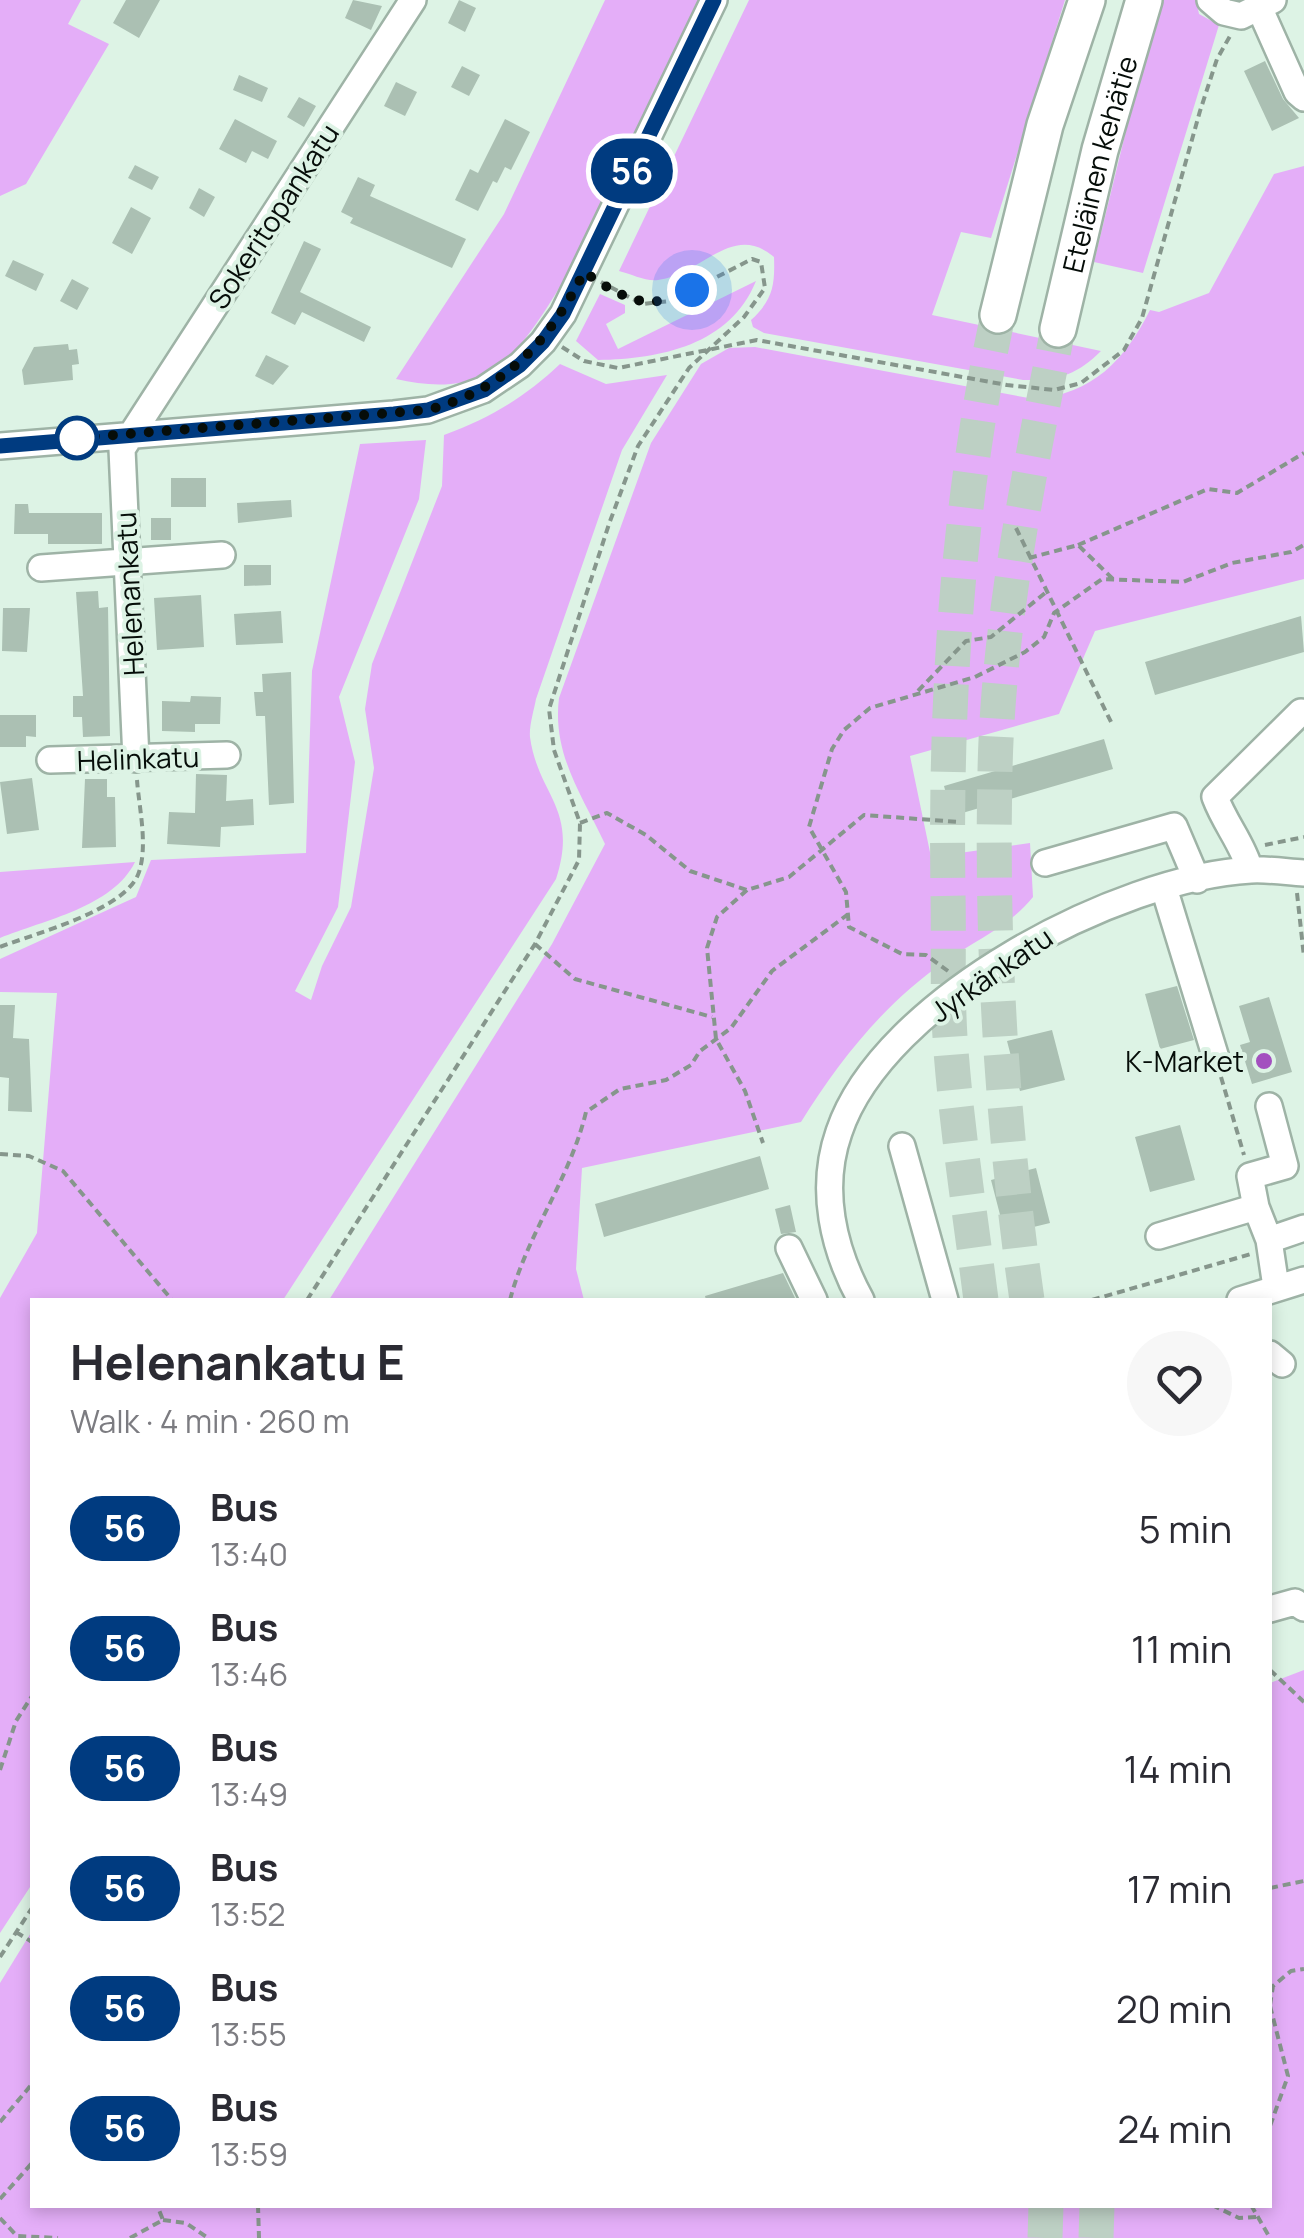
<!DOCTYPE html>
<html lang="en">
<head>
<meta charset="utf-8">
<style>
	:root { --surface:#fff; --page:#f7f7f7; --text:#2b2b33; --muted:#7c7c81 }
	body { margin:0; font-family:Manrope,sans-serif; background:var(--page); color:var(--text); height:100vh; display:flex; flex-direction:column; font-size:38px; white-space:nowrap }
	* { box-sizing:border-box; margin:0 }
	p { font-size:32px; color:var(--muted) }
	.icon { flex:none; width:55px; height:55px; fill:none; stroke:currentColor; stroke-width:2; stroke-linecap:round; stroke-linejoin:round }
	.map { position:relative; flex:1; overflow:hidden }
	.panel { position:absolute; left:30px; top:1298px; width:1242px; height:910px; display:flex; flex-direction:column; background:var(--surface); border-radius:0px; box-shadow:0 5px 15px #0003 }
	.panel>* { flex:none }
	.badge { padding:0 20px; border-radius:32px; font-size:35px; line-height:65px }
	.you { position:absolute; width:50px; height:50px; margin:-25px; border:8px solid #fff; border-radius:50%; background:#1a73e8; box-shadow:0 0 0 15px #1a73e833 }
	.map>.badge { position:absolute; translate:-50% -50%; box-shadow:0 0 0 5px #fff }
	.round { display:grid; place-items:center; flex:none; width:105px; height:105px; border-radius:52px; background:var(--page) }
	.head { display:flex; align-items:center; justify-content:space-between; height:170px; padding:0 40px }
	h1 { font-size:48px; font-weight:700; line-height:75px }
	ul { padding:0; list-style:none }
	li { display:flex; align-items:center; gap:30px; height:120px; padding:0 40px }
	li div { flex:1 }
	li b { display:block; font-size:38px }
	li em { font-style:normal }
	li .badge { min-width:110px; font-weight:700; text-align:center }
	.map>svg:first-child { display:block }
	.green { fill:#e4aef8 }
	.building { fill:#abc0b3 }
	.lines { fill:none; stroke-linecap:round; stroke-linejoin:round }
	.highway-tunnel { stroke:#bdd0c4; stroke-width:35; stroke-dasharray:35 18; stroke-linecap:butt }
	.minor-casing { stroke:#9eb3a6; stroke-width:30 }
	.highway-casing { stroke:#9eb3a6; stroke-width:40 }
	.path { stroke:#86968c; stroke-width:4; stroke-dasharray:8 5; stroke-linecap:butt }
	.minor { stroke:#fff; stroke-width:25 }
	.highway { stroke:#fff; stroke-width:35 }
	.line-casing { stroke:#fff; stroke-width:22 }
	.line { stroke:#003b80; stroke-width:15 }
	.walk { stroke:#060d09; stroke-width:10; stroke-dasharray:0 18 }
	.stop-dot { fill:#fff; stroke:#003b80; stroke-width:5 }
	.poi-dot { fill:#a350bf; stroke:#ddf3e5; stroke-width:4 }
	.labels { text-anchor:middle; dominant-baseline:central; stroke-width:8; stroke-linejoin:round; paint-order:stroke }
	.street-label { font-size:28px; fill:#060d09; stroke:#ddf3e5 }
	.poi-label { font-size:28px; fill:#060d09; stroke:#ddf3e5; text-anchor:end }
</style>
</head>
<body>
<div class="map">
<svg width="1304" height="2238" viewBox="0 0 1304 2238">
	<rect width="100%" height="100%" fill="#ddf3e5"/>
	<!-- green -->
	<path class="green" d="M 0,0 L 81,0 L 68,24 L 109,44 L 26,184 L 0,196 Z
		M 605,0 L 701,0 C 664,76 552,346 486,375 C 456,388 427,386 396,379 L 504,214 Z
		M 749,0 L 1065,0 L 991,238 L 961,232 L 932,315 L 1101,351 C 1077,375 1057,381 1023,380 L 764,333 L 753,327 L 751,320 C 773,300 775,285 774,257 C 732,221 702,275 658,280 C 647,282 631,274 619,271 Z
		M 1162,0 L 1196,0 L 1199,14 L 1219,25 L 1143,273 L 1094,262 L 1144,57 Z
		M 1304,166 L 1304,579 L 1095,631 L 1059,714 L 910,756 L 931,857 L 1030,843 L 1033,897 C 1009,927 977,939 946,961 C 885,1002 839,1061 801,1122 L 582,1168 L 576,1269 L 584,1300 L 329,1300 L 552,944 L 605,844 C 582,795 552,754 559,698 L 651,443 L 701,364 L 729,348 L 755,347 L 1034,399 C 1093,394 1125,360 1150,310 L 1159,312 L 1209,293 L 1274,174 Z
		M 756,281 C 730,345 661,359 598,360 L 576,341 L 600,294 L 625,305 L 625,313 L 606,324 L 618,349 Z
		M 560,364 L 606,384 L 667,375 L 622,450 L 536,699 C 534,710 529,726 530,737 C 538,796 579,808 556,879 L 283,1300 L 32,1300 L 32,1884 L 0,1933 L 0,1298 L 37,1233 L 57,993 L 0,992 L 0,959 L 136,897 L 151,860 L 306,853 L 312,671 L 360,444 L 426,440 L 419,499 L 339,697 L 355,762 L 338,907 L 295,991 L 311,1000 L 322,966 L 351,907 L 374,768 L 365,709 L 372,664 L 442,486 L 444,435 C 490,418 524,398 560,364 Z
		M 135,862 C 113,907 44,920 0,938 L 0,872 Z
		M 1304,1670 L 1304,2238 L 0,2238 L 0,1983 L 32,1931 L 32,2205 L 1270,2205 L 1270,1683 Z"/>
	<!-- building -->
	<path class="building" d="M 126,0 L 160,0 L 139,38 L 113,23 Z
		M 353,0 L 382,6 L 371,30 L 345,18 Z
		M 459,0 L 476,8 L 465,32 L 448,23 Z
		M 1265,61 L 1283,99 L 1299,118 L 1272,131 L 1244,71 Z
		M 462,66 L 480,75 L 469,96 L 451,87 Z
		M 239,75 L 268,88 L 262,102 L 233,90 Z
		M 396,82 L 417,92 L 405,116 L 384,106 Z
		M 299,97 L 316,106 L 304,127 L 287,117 Z
		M 235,119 L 277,141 L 268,159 L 252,151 L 246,163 L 219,149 Z
		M 505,119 L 530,132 L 511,170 L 505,167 L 497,183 L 493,181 L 478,211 L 455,200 L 470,169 L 478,173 Z
		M 135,165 L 159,177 L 152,190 L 128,178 Z
		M 358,177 L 375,185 L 370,196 L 466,239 L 452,268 L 350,223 L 353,218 L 341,212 Z
		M 199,188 L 215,197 L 204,217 L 189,208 Z
		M 131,207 L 151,218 L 132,254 L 112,243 Z
		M 304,241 L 321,249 L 300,292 L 371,327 L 364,342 L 302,312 L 295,325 L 271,313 Z
		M 13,260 L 44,274 L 36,291 L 5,276 Z
		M 72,279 L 89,288 L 77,310 L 60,301 Z
		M 68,344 L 69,350 L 77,349 L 79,364 L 72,365 L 73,380 L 24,385 L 22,370 L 34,347 Z
		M 266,355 L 289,366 L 273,385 L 255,376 Z
		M 171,478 L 206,478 L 206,507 L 171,507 Z
		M 291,500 L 292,517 L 238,523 L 237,503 Z
		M 15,504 L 28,504 L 29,513 L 102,513 L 102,544 L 48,544 L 48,534 L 14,534 Z
		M 151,518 L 171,518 L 171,540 L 151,540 Z
		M 244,565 L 271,565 L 271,585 L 244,586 Z
		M 98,591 L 99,608 L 108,607 L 110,736 L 83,737 L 82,717 L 73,717 L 73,696 L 83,696 L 76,592 Z
		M 201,595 L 204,647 L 157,650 L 154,598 Z
		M 3,608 L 30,608 L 27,652 L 2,651 Z
		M 281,611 L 283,643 L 236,645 L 234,614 Z
		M 1301,616 L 1304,652 L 1155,695 L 1145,662 Z
		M 291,672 L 294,803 L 269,805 L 265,716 L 256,716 L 254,692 L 263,692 L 262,674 Z
		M 191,696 L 221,697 L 220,724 L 195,724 L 195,732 L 162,731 L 162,701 L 190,702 Z
		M 0,715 L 36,715 L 36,737 L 26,736 L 26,747 L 0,747 Z
		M 1104,739 L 1113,769 L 952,816 L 944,786 Z
		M 196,774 L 227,775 L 226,801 L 253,799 L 254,825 L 221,827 L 220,847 L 167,844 L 169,812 L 195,813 Z
		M 32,778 L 39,830 L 7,834 L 0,782 Z
		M 85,779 L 107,779 L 107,797 L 115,797 L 116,847 L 82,848 Z
		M 1177,986 L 1194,1040 L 1160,1049 L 1145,994 Z
		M 1269,997 L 1292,1072 L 1252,1084 L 1240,1045 L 1250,1042 L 1239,1006 Z
		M 0,1005 L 15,1005 L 13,1038 L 29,1039 L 32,1112 L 8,1111 L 9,1078 L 0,1077 Z
		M 1052,1030 L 1065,1080 L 1020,1091 L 1007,1041 Z
		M 1180,1125 L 1195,1180 L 1150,1192 L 1135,1137 Z
		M 760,1156 L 769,1189 L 604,1237 L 595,1204 Z
		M 1036,1168 L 1050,1223 L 1005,1234 L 991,1180 Z
		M 790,1205 L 796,1232 L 781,1234 L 775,1209 Z
		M 783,1273 L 796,1300 L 706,1300 L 705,1296 Z"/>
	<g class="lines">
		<!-- highway-tunnel -->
		<path class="highway-tunnel" d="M 981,1300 C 970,1213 956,1125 950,1037 C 947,990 949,941 948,894 C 945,700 957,505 998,315
			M 1027,1300 C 1002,1126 991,947 995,771 C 998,623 1029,474 1058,329
			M 1045,2238 L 1046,2205
			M 1096,2238 L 1097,2205"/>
		<defs>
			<path id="minor" d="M 1210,0 L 1224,12 L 1241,16 L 1273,0
				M 1259,7 L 1297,92 L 1304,98
				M 0,446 L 394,414 L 428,410 L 483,390 L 520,365 L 543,342 L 563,314 L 714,0
				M 41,568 L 222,555
				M 136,759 L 122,449 L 413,0
				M 50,760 L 227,755
				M 1045,863 L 1174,826 L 1197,880
				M 1250,870 C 1243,844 1225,824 1215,797 L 1301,712
				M 1164,888 L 1216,1058
				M 1269,1106 L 1285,1166 L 1250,1176 L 1256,1207 L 1269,1240 L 1276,1287
				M 902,1146 L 945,1300
				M 1159,1236 L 1256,1207
				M 1269,1240 L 1304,1228
				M 789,1248 L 814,1300
				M 861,1300 C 833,1249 819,1189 839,1132 C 883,1000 1118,877 1251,870 C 1268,869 1287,872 1304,873
				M 1240,1300 L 1304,1280
				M 1270,1354 L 1282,1364
				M 1270,1609 L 1295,1602 L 1304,1608"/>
			<g id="highway">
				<path d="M 998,315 L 1045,125 L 1087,0"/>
				<path id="s1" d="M 1058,329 L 1100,150 L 1144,0"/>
			</g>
		</defs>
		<!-- minor casing -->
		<use href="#minor" class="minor-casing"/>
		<!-- highway casing -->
		<use href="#highway" class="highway-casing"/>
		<!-- path -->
		<path class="path" d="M 562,347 L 584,361 L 618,368 L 757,340 L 1007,385 L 1054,390 L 1081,383 L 1124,350 L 1142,318 L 1200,111 L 1217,59 L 1230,36
			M 1016,528 L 1113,726
			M 1078,545 L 1208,489 L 1237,493 L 1304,453
			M 1029,558 L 1078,545 L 1114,580
			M 918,691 L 966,641 L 991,637 L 1045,593
			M 580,823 L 607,813 L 646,835 L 690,871 L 747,890 L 789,877 L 864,815 L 959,822
			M 1265,845 L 1304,837
			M 747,890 L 717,917 L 707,948 L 716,1039 L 745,1091 L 763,1143
			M 1297,893 L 1304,957
			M 535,944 L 575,979 L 712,1017
			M 0,947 C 36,933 127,910 139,872 C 148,845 139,807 137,780
			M 948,971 L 926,955 L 902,954 L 849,927 L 846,892 L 809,827 L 832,749 L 844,730 L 870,708 L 975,677 L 1025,652 L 1044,637 L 1054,613 L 1102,579 L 1183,582 L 1232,563 L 1291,552 L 1304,545
			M 1221,1077 L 1244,1155
			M 0,1154 L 29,1156 L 63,1171 L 172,1300
			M 307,1300 L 535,944 L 579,860 L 580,823 L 554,750 L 549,709 L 609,524 L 638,446 L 689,368 L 744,317 L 765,288 L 761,262 L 752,259 L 670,301 L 642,304 L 601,282
			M 510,1300 C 527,1234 570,1179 586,1112 L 620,1089 L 666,1080 L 691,1065 L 700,1051 L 731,1028 L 772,971 L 847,915
			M 1092,1300 L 1251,1254
			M 1270,1670 L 1304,1702
			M 0,1770 L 16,1721 L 32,1696
			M 1270,1888 L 1304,1881
			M 16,1932 L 32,1942
			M 0,1957 L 32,1908
			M 1270,2005 L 1273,1986 L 1291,1971 L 1304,1969
			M 1270,2006 L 1288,2076 L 1270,2126
			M 0,2122 L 32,2084
			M 0,2199 L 32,2163
			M 258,2205 L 259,2238
			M 1212,2205 L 1239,2218 L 1257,2217
			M 1251,2205 L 1270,2238
			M 0,2218 L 17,2236 L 58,2238
			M 163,2220 L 186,2223 L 208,2238
			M 130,2238 L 163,2220 L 157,2205"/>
		<!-- minor -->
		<use href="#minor" class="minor"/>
		<!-- highway -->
		<use href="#highway" class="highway"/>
	</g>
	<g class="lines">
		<defs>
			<path id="line" d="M 0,446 L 394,414 L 428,410 L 484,390 L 520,365 L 543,342 L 563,314 L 714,0"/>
		</defs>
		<!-- line casing -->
		<use href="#line" class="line-casing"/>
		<!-- line -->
		<use href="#line" class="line"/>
		<!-- walk -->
		<path class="walk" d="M 77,438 L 428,410 C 506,389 549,342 584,272 C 624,299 647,313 692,290"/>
	</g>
	<!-- markers -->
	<circle class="stop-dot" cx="77" cy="438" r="20"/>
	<circle class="poi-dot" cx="1264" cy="1061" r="10"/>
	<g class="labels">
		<!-- street labels -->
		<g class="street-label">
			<text stroke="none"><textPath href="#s1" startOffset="170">Eteläinen kehätie</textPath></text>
			<text transform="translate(273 216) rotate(-57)">Sokeritopankatu</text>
			<text transform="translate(129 594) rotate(-93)">Helenankatu</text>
			<text transform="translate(138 758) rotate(-2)">Helinkatu</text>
			<text transform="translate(991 974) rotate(-35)">Jyrkänkatu</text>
		</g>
		<!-- poi labels -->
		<g class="poi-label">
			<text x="1244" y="1061">K-Market</text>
		</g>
	</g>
</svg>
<div class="you" style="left:692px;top:290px"></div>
<b class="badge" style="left:632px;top:171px;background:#003b80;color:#fff">56</b>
<section class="panel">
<div class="head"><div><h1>Helenankatu E</h1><p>Walk · 4 min · 260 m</p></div><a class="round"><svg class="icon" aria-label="heart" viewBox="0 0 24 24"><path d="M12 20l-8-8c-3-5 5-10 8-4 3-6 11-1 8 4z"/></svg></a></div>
<ul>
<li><span class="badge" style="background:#003b80;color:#fff">56</span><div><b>Bus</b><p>13:40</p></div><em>5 min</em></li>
<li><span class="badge" style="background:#003b80;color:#fff">56</span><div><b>Bus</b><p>13:46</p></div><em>11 min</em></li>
<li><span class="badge" style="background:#003b80;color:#fff">56</span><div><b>Bus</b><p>13:49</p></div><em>14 min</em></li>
<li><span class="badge" style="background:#003b80;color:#fff">56</span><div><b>Bus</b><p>13:52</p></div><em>17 min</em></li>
<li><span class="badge" style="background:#003b80;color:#fff">56</span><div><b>Bus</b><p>13:55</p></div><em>20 min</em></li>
<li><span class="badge" style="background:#003b80;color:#fff">56</span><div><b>Bus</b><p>13:59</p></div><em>24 min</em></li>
</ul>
</section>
</div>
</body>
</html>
